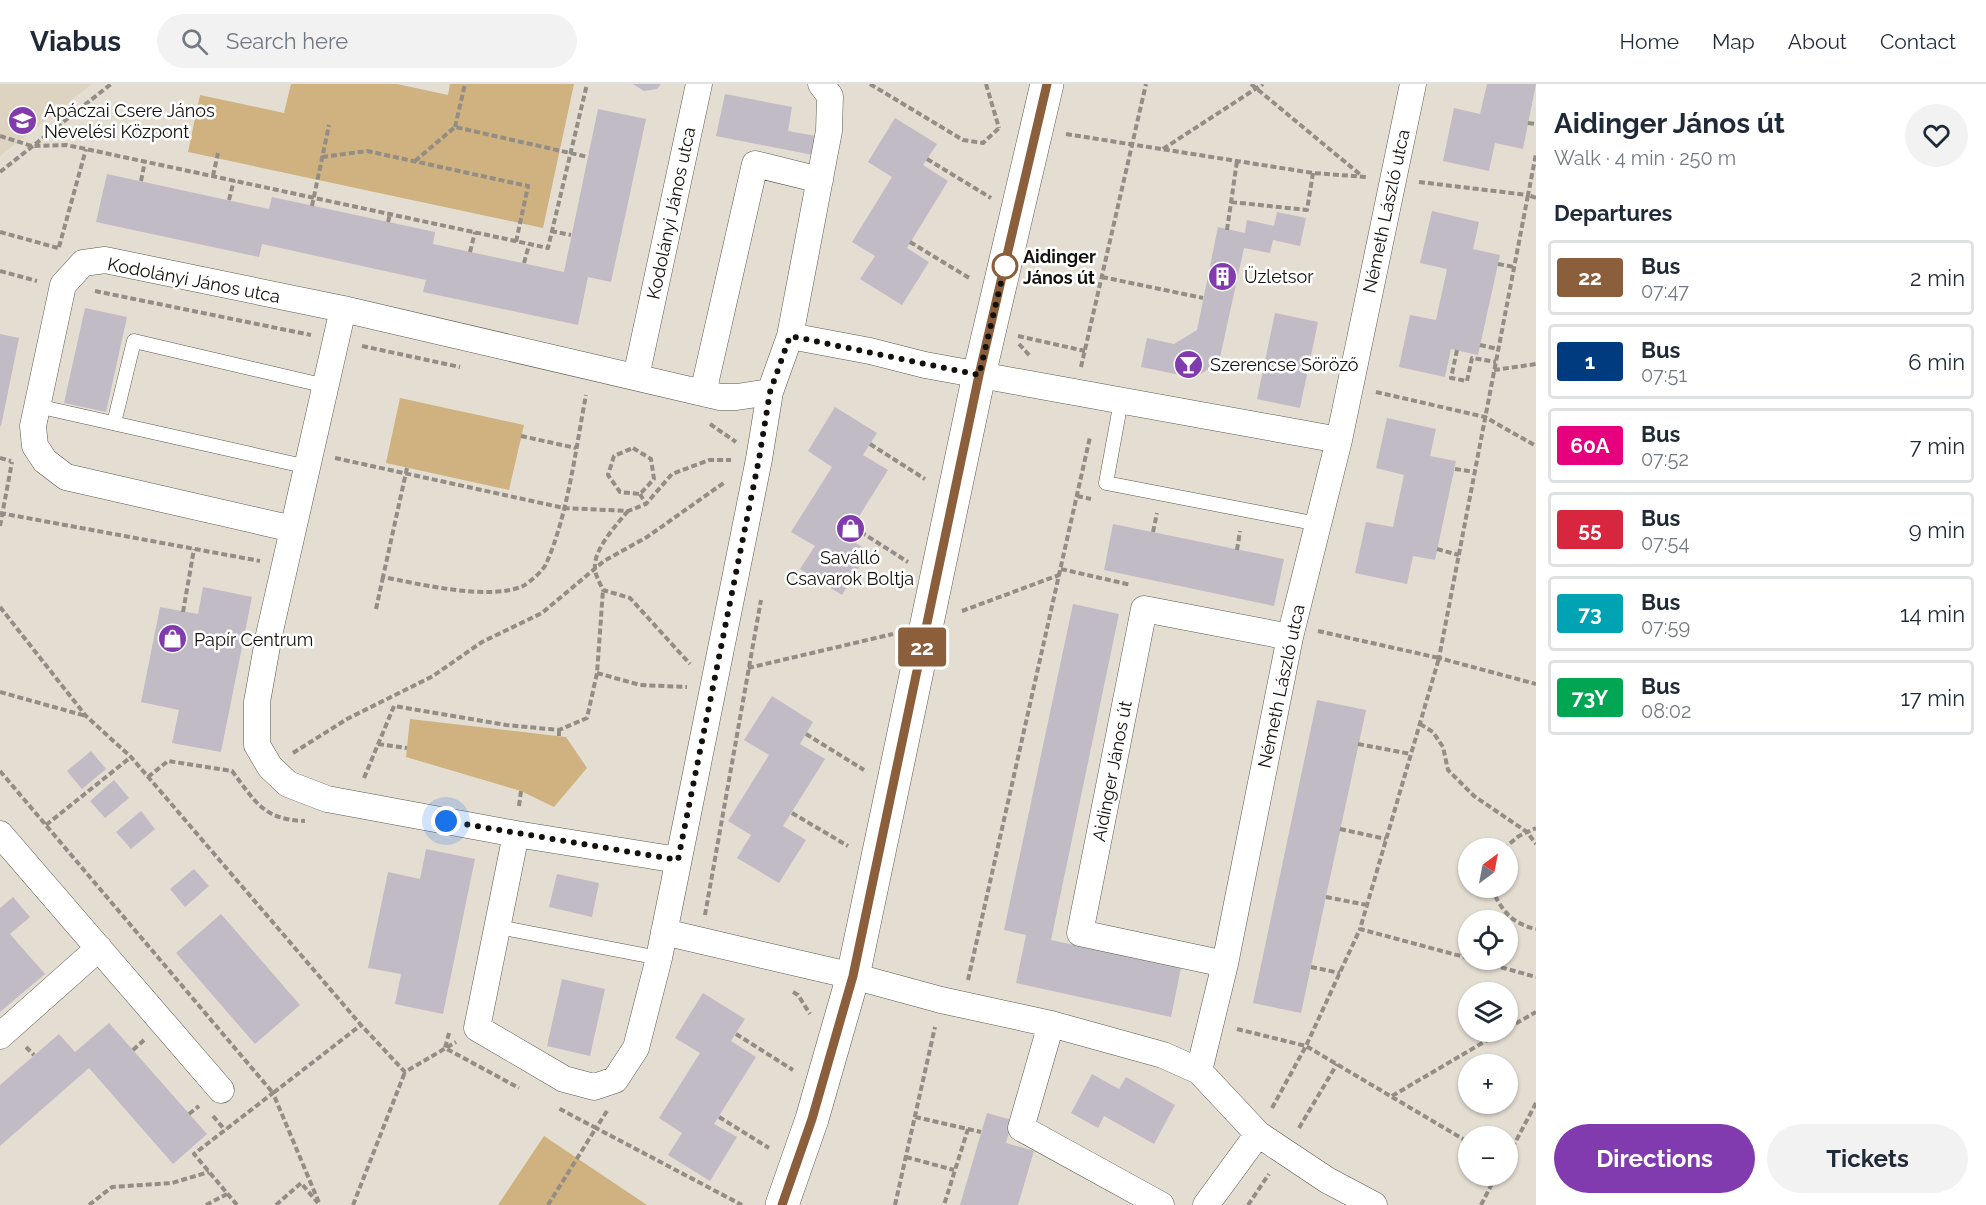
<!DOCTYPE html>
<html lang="en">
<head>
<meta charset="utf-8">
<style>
	:root { --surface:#fff; --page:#f2f2f3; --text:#1f2937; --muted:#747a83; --line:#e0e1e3; --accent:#823bae }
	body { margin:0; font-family:Raleway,sans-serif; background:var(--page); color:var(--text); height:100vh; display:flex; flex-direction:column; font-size:22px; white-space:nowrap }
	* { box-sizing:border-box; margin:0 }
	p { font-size:20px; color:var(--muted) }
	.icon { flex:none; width:33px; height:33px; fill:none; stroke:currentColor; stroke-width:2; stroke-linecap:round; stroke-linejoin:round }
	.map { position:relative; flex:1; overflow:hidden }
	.side { display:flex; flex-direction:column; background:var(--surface); width:450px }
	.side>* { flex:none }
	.badge { padding:0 12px; border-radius:4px; font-size:21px; line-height:39px }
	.needle { width:39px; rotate:32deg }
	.fabs { position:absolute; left:1458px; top:754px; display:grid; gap:12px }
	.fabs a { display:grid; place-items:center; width:60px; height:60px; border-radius:50%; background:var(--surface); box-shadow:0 2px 4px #0004; font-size:30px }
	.you { position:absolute; width:30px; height:30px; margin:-15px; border:4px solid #fff; border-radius:50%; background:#1a73e8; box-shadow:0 0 0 9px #1a73e833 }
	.map>.badge { position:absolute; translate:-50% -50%; box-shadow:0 0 0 3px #fff }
	h2 { padding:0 18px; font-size:22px; line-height:54px }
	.round { display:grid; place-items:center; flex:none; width:63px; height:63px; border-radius:32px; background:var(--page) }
	.overview { display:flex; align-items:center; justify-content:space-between; height:102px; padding:0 18px }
	h1 { font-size:28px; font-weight:700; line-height:45px }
	.cta { display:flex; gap:12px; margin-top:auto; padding:12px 18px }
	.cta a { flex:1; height:69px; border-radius:36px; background:var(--accent); color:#fff; font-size:24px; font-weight:700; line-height:69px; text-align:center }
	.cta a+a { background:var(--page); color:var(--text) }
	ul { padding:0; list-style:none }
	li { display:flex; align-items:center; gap:18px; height:75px; margin:0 12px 9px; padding:0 6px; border:3px solid var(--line); border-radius:6px }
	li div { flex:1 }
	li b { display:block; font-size:22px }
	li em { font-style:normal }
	li .badge { min-width:66px; font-weight:700; text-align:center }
	header { display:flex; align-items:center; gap:36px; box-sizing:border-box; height:84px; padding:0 30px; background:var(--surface); border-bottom:2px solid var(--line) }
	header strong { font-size:28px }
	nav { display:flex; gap:33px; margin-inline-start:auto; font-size:21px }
	.search { width:420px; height:54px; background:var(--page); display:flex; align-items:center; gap:15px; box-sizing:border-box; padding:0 21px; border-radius:33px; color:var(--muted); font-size:22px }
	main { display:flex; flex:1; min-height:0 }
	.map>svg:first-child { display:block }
	.built { fill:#ded3c1 }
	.green { fill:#cfb27f }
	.building { fill:#c1bbc6 }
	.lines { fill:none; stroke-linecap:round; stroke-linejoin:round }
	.lane-casing { stroke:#5d574e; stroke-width:15 }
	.street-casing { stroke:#5d574e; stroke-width:27 }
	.secondary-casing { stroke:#5d574e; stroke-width:34 }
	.path { stroke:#928d85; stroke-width:4; stroke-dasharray:6 3; stroke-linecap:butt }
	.lane { stroke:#fff; stroke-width:14 }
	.street { stroke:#fff; stroke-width:26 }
	.secondary { stroke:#fff; stroke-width:33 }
	.line-casing { stroke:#fff; stroke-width:14 }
	.line { stroke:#8b5e3c; stroke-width:9 }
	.walk { stroke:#13110d; stroke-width:6; stroke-dasharray:0 10.8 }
	.stop-dot { fill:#fff; stroke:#8b5e3c; stroke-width:3 }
	.labels { text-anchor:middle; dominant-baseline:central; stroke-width:5; stroke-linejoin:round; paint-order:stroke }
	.poi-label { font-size:18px; fill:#13110d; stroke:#fff; text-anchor:start }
	.street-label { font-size:18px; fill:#13110d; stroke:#fff }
	.stop-label { font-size:18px; font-weight:bold; fill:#13110d; stroke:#fff; text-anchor:start }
</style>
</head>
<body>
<header>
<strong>Viabus</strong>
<div class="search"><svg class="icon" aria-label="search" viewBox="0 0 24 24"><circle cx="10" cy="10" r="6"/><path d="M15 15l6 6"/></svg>Search here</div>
<nav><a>Home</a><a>Map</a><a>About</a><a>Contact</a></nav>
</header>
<main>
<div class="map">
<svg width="1536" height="1121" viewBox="0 0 1536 1121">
	<rect width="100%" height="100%" fill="#e4ddd2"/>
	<!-- built -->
	<path class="built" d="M 0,0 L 92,0 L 0,72 Z"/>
	<!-- green -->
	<path class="green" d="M 291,0 L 397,0 L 448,11 L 450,0 L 574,0 L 543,144 L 188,68 L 200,11 L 284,29 Z
		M 400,314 L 524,341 L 509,406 L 386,379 Z
		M 410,635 L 566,653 L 587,684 L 554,723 L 521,707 L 406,673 Z
		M 544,1052 L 647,1121 L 498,1121 Z"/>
	<!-- building -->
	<path class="building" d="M 633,0 L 661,0 L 657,5 L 644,7 Z
		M 1487,0 L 1536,0 L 1523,65 L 1495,59 L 1489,87 L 1443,77 L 1454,24 L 1480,30 Z
		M 725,10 L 792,23 L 788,47 L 816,52 L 813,71 L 716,52 Z
		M 598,25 L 646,35 L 611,198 L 588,193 L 578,241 L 423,208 L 426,196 L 262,160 L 259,173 L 96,138 L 107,90 L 269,125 L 272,113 L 435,148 L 433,160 L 564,188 Z
		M 895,34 L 937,60 L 923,81 L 948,97 L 907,164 L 929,178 L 902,221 L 860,195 L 875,172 L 852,158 L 892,93 L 868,78 Z
		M 1432,127 L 1479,138 L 1473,165 L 1500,171 L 1478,271 L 1451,265 L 1445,293 L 1399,283 L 1410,231 L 1436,236 L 1447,185 L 1420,179 Z
		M 1277,128 L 1306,134 L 1300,162 L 1273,156 L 1270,169 L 1244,164 L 1219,278 L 1195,294 L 1141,283 L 1147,254 L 1174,260 L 1197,246 L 1218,143 L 1245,149 L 1247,136 L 1274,142 Z
		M 85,224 L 127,233 L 106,328 L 64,319 Z
		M 1275,229 L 1318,238 L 1300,324 L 1257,315 Z
		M 0,250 L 19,254 L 1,342 L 0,342 Z
		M 835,323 L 877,349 L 863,371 L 888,386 L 846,453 L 869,467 L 842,511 L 800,485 L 815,462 L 791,448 L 832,383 L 808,367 Z
		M 1387,334 L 1436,345 L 1430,372 L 1456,377 L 1435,476 L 1413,472 L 1407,500 L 1355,489 L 1366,438 L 1393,443 L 1404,391 L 1376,384 Z
		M 1113,440 L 1284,475 L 1274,522 L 1104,486 Z
		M 203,503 L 252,513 L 221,668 L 172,659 L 179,626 L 141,618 L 160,523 L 198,530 Z
		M 1073,520 L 1119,530 L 1051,856 L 1181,884 L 1171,933 L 1016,899 L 1026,851 L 1004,846 Z
		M 772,612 L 813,638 L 800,660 L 825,675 L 783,742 L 806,756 L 779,799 L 737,774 L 751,751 L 728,737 L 769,671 L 744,656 Z
		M 1317,616 L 1366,626 L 1301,929 L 1253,919 Z
		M 91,667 L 106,685 L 82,705 L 67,687 Z
		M 114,696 L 129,714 L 105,734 L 90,717 Z
		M 141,727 L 155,745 L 131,765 L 116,748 Z
		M 426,765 L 475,775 L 443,930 L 395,920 L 401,890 L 368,884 L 388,788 L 420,795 Z
		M 194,785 L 209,802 L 185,823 L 170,805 Z
		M 557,790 L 599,799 L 592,833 L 549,823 Z
		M 13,813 L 30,833 L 10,850 L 45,890 L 0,928 L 0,824 Z
		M 221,830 L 300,921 L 255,960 L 176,869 Z
		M 562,895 L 605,905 L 590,972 L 547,962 Z
		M 703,909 L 745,935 L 731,957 L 756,973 L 714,1040 L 737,1053 L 710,1097 L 668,1071 L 682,1049 L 659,1034 L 700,969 L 675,954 Z
		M 109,939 L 207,1050 L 173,1080 L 89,984 L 0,1062 L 0,1001 L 59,950 L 75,968 Z
		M 1092,990 L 1119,1005 L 1126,993 L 1175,1021 L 1154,1060 L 1104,1032 L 1098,1044 L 1071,1029 Z
		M 987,1029 L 1012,1036 L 1006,1059 L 1034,1067 L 1018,1121 L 960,1121 Z"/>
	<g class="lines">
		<defs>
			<path id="lane" d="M 1121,317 L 1106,399 L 1318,440
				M 37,322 L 308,383
				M 114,339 L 134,257 L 326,302
				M 498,843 L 659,874"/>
			<path id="street" d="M 343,225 L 269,551 L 257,618 L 257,661 L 270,683 L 288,700 L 327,715 L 516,750 L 678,776
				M 790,252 L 870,267 L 925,281 L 1339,356
				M 636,293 L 699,0
				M 703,309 L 755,80 L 820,96
				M 293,445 L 66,393 L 45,377 L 35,362 L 33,342 L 63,201 L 83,179 L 105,176 L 343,225 L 720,313 L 737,313 L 770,308
				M 0,750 L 221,1006
				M 516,750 L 477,944 L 564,995 L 594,1003 L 615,996 L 636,964 L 659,874 L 759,375 L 770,308 L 790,252 L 829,47 L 830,12 L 821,0
				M 664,848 L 853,892 L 941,916 L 1051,940 L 1163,971 L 1199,987
				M 1225,880 L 1080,849 L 1144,525 L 1290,553
				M 1051,940 L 1021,1044 L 1161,1121
				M 0,952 L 99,864
				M 1206,1121 L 1258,1050
				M 1374,1121 L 1327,1096 L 1258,1050 L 1199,987 L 1225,880 L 1290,553 L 1339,356 L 1413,0"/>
			<path id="secondary" d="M 782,1121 L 812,1035 L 853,892 L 979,291 L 1047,0"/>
		</defs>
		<!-- lane casing -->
		<use href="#lane" class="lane-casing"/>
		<!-- street casing -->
		<use href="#street" class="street-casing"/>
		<!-- secondary casing -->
		<use href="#secondary" class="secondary-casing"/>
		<!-- path -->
		<path class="path" d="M 870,0 L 963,56 L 983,59 L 999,44
			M 986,0 L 999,44
			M 1251,0 L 1362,92
			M 1528,39 L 1536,40
			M 455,43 L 465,0
			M 1066,50 L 1313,89 L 1367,93
			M 0,52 L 32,62 L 66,61 L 86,65 L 548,164 L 587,0
			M 1163,65 L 1263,0
			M 322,73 L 367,67 L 528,102 L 516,158
			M 927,75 L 991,114
			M 415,77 L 455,43 L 588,73
			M 0,88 L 111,0
			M 213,92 L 218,69
			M 141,97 L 145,77
			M 1419,98 L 1528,111 L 1536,70
			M 1536,114 L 1528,111 L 1439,574 L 1536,600
			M 229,116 L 234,96
			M 1231,118 L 1307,126 L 1313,89
			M 312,122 L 329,41
			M 388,138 L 390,130
			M 1227,146 L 1237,77
			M 551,147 L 571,151
			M 0,148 L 58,164
			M 910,158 L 971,195
			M 59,163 L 86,65
			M 470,168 L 475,148
			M 524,179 L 529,161
			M 1498,180 L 1514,183
			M 0,187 L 37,197
			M 1102,193 L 1203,214
			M 95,207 L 311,251
			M 1018,252 L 1085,267
			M 1019,260 L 1030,272
			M 1480,261 L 1498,265
			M 362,262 L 460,283
			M 1457,266 L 1451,294 L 1467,297 L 1472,274 L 1496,278
			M 1081,283 L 1146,0
			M 1494,286 L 1536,280
			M 1376,308 L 1485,333 L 1536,362
			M 710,340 L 736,358
			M 521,352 L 576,364
			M 870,360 L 925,395
			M 633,364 L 651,375 L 654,395 L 640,410 L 620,408 L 608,391 L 614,372 Z
			M 0,374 L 11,377
			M 335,374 L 564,424 L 628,427 L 646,420
			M 407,384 L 383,493 C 419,500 489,517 523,502 C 530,498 543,487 546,480 C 568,431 576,363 586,311
			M 1455,385 L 1475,388
			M 640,410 L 646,420 L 672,390 L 709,376 L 731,376
			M 1077,412 L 1091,415
			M 628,427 C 617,440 593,466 595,484 C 595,491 600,499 603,506 L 630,514 L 690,580
			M 0,429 L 260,477
			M 0,442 L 12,378
			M 853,443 L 908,478
			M 1153,448 L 1157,429
			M 1437,465 L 1459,471
			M 1237,466 L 1240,447
			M 1061,485 L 1131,501
			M 0,523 L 86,632 L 131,673 L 361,941 L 405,988 L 456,958
			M 376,525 L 383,493
			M 962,527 L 1059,491
			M 183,528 L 194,465
			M 1318,547 L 1439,574 L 1360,845 L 1468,874
			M 748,584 L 893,550
			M 597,589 L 640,601 L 687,603
			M 0,608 L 86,632
			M 1420,640 L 1433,648 L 1443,663 L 1448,686 L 1474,712 L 1527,748 L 1536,760
			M 806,650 L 864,686
			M 559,652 L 559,646
			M 378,660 L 407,664
			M 1358,660 L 1411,670
			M 293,669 L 347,635 L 433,592 L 482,558 L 542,529 L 604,477 L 647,453 L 725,398
			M 0,687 L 273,1009 L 361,941
			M 148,693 L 168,677 L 232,687 C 255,717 263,736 305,737
			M 364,694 L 394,622 L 506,641 L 559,646 L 587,634 L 597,589 L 603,506
			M 519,722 L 521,707
			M 792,729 L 848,762
			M 46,741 L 131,673
			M 1340,745 L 1386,755
			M 1503,765 L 1519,752 L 1536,744
			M 1491,804 C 1502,826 1510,839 1536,845
			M 1326,813 L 1367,821
			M 705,831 L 761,516
			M 1475,876 L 1536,893
			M 1311,883 L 1340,889
			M 968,896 L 1090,353
			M 793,908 L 798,911 L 810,930
			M 1508,944 L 1536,928
			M 1237,945 L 1306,962 L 1468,1058
			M 449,949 L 445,964 L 519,1004
			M 736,950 L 793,986
			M 26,963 L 34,971
			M 133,966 L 144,956
			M 1392,1012 L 1501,948
			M 1272,1024 L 1306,962 L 1360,845
			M 607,1027 L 596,1044 L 742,1121
			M 189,1030 L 199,1022
			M 213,1032 L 225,1046
			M 719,1033 L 769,1064
			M 915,1033 L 968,1045 L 944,1121
			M 1299,1044 L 1337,980
			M 968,1045 L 981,1048
			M 1508,1072 L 1536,1019
			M 906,1073 L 954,1086
			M 89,1121 L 112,1103 L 172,1099 L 209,1088
			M 206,1121 L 227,1110
			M 237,1121 L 194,1070 L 273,1009 L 320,1121
			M 276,1121 L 301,1099 L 318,1119
			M 353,1121 L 405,988
			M 548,1121 L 596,1044 L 558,1024
			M 895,1121 L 935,943
			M 1248,1121 L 1269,1090
			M 1481,1121 L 1496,1092"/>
		<!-- lane -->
		<use href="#lane" class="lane"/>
		<!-- street -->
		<use href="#street" class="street"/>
		<!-- secondary -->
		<use href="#secondary" class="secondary"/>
	</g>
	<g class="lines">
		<defs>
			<path id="line" d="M 782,1121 L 812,1035 L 853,892 L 979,291 L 1047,0"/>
		</defs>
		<!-- line casing -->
		<use href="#line" class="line-casing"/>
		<!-- line -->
		<use href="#line" class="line"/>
		<!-- walk -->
		<path class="walk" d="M 446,737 L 678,776 L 759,375 L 770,308 L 790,252 L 979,291 L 1005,182"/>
	</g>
	<!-- icons -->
	<defs>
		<symbol id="school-disc" viewBox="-11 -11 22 22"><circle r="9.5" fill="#823bae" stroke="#fff"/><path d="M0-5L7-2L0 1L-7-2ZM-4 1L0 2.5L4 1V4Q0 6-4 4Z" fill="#fff"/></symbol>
		<symbol id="building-disc" viewBox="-11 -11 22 22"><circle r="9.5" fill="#823bae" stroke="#fff"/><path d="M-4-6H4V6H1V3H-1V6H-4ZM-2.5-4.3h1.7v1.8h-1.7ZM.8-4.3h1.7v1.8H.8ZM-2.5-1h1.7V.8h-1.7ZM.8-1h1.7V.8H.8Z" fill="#fff"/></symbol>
		<symbol id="bar-disc" viewBox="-11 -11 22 22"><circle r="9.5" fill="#823bae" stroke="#fff"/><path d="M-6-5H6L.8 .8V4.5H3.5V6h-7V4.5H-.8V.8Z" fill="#fff"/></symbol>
		<symbol id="shop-disc" viewBox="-11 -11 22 22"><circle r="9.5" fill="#823bae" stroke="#fff"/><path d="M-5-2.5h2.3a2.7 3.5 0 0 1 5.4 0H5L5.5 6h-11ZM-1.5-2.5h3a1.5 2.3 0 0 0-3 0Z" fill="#fff"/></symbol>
	</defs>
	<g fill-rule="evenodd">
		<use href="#school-disc" x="6" y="20" width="33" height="33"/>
		<use href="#building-disc" x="1206" y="176" width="33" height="33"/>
		<use href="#bar-disc" x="1172" y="264" width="33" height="33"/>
		<use href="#shop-disc" x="834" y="428" width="33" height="33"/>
		<use href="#shop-disc" x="156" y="538" width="33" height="33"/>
	</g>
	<!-- markers -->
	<circle class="stop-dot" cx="1005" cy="182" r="12"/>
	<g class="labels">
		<!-- poi labels -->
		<g class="poi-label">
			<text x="44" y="26">Apáczai Csere János<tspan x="44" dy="21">Nevelési Központ</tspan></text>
			<text x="1244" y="192">Üzletsor</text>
			<text x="1210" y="280">Szerencse Söröző</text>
			<text x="850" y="473" text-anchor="middle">Saválló<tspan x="850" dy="21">Csavarok Boltja</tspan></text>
			<text x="194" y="555">Papír Centrum</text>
		</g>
		<!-- street labels -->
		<g class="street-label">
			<text transform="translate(1386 127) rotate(-78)">Németh László utca</text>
			<text transform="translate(671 129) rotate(-78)">Kodolányi János utca</text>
			<text transform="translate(194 196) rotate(11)">Kodolányi János utca</text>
			<text transform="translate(1281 602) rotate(-78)">Németh László utca</text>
			<text transform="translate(1112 687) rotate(-79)">Aidinger János út</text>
		</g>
		<!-- stop labels -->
		<g class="stop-label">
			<text x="1023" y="172">Aidinger<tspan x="1023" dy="21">János út</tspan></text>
		</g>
	</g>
</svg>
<div class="fabs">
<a><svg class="needle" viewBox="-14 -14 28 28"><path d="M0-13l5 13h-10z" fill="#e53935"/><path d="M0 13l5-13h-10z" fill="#747a83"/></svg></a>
<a><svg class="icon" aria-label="locate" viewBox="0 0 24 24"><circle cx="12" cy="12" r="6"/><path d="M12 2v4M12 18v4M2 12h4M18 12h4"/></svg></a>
<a><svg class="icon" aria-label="layers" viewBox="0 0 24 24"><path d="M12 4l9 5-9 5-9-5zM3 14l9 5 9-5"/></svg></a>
<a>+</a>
<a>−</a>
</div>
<div class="you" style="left:446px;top:737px"></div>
<b class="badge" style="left:922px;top:563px;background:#8b5e3c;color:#fff">22</b>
</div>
<section class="side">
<div class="overview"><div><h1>Aidinger János út</h1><p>Walk · 4 min · 250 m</p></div><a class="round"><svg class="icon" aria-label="heart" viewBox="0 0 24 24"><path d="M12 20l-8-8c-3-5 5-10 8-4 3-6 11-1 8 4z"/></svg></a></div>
<h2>Departures</h2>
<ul>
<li><span class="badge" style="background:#8b5e3c;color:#fff">22</span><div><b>Bus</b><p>07:47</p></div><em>2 min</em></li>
<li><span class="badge" style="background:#003b80;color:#fff">1</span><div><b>Bus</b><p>07:51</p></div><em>6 min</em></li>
<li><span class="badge" style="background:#e6007e;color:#fff">60A</span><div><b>Bus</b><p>07:52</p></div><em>7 min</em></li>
<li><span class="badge" style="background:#d7263d;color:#fff">55</span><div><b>Bus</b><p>07:54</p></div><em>9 min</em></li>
<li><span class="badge" style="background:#00a3b4;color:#fff">73</span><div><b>Bus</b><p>07:59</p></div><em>14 min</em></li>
<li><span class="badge" style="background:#00a651;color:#fff">73Y</span><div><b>Bus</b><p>08:02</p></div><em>17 min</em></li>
</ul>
<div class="cta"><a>Directions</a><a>Tickets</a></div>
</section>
</main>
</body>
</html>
